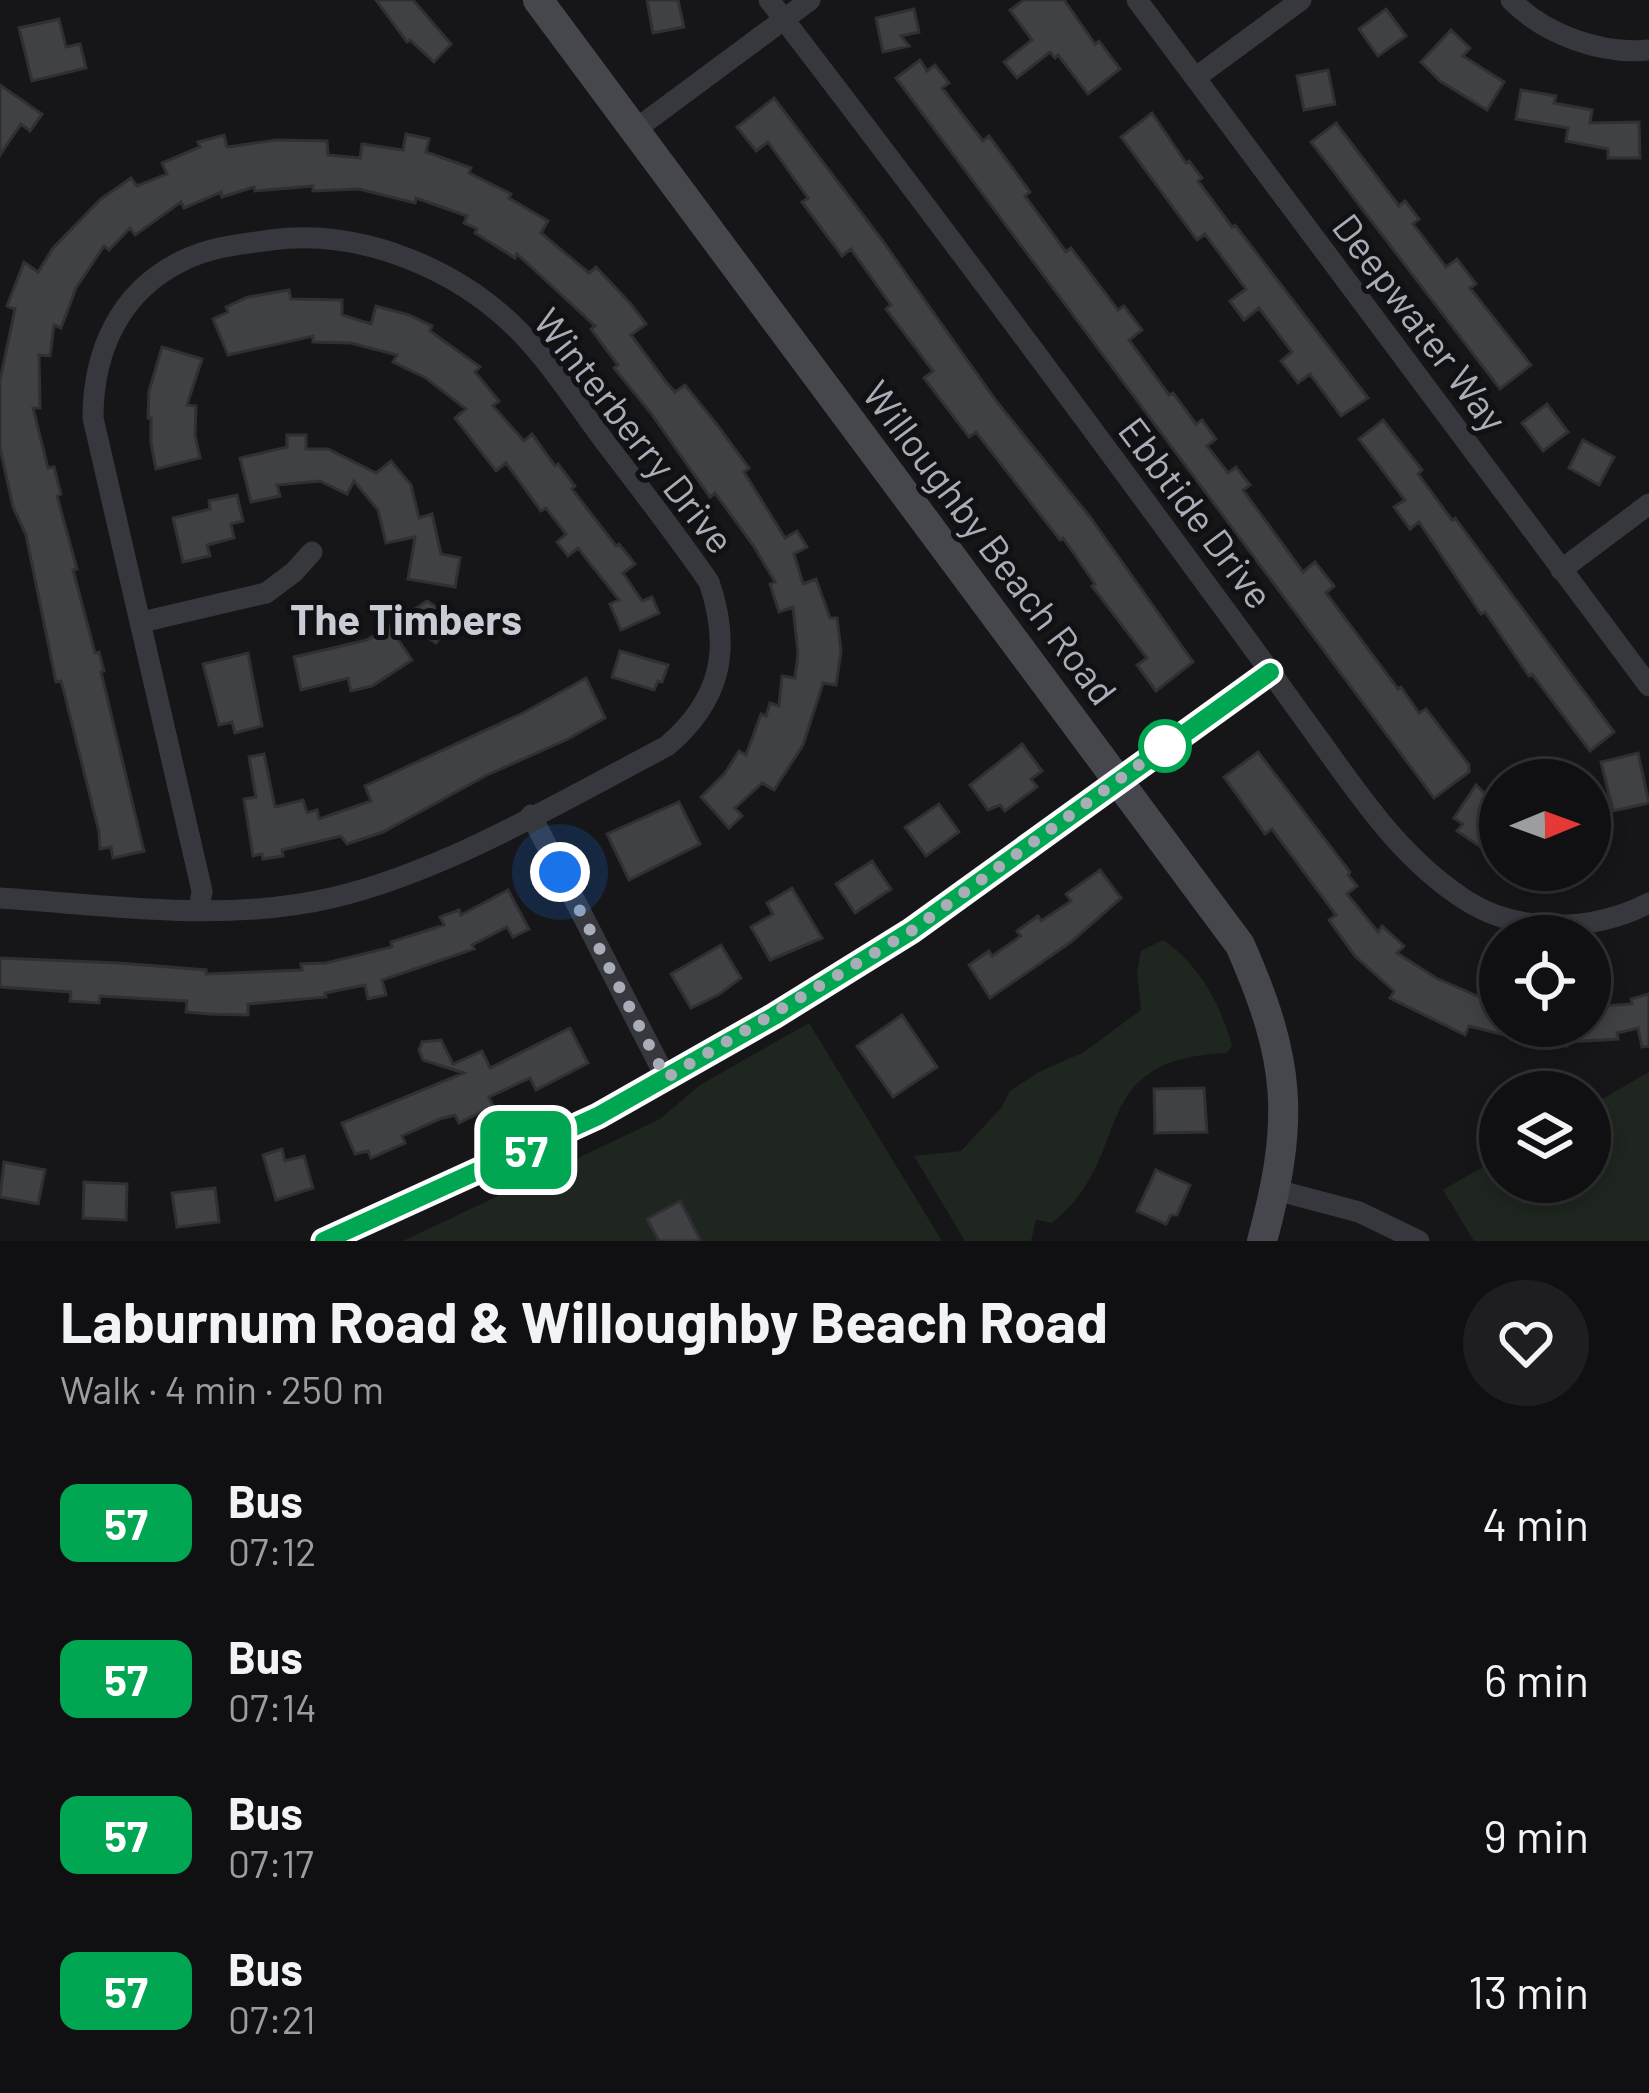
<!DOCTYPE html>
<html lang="en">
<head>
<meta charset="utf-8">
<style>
	:root { --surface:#101012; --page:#1e1e20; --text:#f1f3f6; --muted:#9c9d9f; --line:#303032 }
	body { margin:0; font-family:Barlow,sans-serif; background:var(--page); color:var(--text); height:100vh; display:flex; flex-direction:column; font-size:45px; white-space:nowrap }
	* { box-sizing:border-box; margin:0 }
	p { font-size:39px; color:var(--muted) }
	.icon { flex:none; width:66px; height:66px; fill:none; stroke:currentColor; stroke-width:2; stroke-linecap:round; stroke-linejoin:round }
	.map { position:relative; height:1241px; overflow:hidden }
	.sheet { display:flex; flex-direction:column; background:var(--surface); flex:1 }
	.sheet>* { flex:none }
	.badge { padding:0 24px; border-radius:18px; font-size:42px; line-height:78px }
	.needle { width:78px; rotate:89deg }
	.buttons { position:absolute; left:1479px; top:759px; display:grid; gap:24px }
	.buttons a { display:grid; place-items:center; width:132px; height:132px; border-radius:50%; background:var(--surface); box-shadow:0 6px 18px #0003,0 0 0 3px var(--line); font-size:60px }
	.you { position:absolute; width:60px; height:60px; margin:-30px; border:9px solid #fff; border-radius:50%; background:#1a73e8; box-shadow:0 0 0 18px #1a73e833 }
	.map>.badge { position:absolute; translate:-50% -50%; box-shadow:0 0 0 6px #fff }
	.round { display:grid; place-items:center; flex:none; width:126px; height:126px; border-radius:63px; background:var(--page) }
	.overview { display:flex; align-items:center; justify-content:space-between; height:204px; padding:0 60px }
	h1 { font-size:57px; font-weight:700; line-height:90px }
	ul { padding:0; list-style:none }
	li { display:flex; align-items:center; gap:36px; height:156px; padding:0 60px }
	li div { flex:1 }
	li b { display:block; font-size:45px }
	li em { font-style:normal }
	li .badge { min-width:132px; font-weight:700; text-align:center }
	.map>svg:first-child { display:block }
	.green { fill:#1e261f }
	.building { fill:#404145; stroke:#303034; stroke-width:3 }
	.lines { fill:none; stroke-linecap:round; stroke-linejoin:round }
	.street { stroke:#37383d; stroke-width:21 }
	.secondary { stroke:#45474d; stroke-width:30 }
	.line-casing { stroke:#fff; stroke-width:27 }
	.line { stroke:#00a651; stroke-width:18 }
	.walk { stroke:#a8adb8; stroke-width:12; stroke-dasharray:0 21.6 }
	.stop-dot { fill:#fff; stroke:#00a651; stroke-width:6 }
	.labels { text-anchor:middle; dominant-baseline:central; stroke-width:10; stroke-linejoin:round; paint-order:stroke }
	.street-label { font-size:39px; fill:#a8adb8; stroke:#111113 }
	.neighbourhood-label { font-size:42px; font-weight:bold; fill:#c9ccd4; stroke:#111113 }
</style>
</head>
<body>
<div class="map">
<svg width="1649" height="1241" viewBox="0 0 1649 1241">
	<rect width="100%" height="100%" fill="#161618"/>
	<!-- green -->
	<path class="green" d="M 1163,940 C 1199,964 1221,1005 1232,1046 L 1227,1053 C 1082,1059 1138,1155 1052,1223 L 1036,1220 L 1031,1241 L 965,1241 L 914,1156 L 961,1151 L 1001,1108 L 1010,1091 L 1037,1073 L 1084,1052 L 1141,1010 L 1137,973 L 1141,951 Z
		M 809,1023 L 942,1241 L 403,1241 L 660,1119 L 700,1085 Z
		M 1649,1072 L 1649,1241 L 1474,1241 L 1443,1190 L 1500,1157 L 1500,1182 L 1590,1182 L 1590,1106 Z"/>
	<!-- building -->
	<path class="building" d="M 376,0 L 413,0 L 451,44 L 434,62 L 410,40 L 407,42 Z
		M 647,0 L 678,0 L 684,27 L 653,33 Z
		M 1024,0 L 1064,0 L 1095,44 L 1099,41 L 1120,69 L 1088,94 L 1058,55 L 1055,58 L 1050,52 L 1017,78 L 1004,62 L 1032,40 L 1010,10 Z
		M 914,9 L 919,32 L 901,36 L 909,46 L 883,52 L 876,18 Z
		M 1386,9 L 1406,36 L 1378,56 L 1359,29 Z
		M 59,19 L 66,47 L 80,44 L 86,68 L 32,81 L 19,28 Z
		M 1451,30 L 1470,48 L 1463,56 L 1504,82 L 1487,110 L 1440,81 L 1421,62 Z
		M 920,60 L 927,71 L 935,65 L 949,83 L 942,88 L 983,141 L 989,136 L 1030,192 L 1025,196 L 1066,252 L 1071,248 L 1118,310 L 1124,306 L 1142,330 L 1129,340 L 1169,395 L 1173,393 L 1196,424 L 1202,420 L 1216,439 L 1207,446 L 1228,473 L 1236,467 L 1250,485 L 1243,490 L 1303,572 L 1315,562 L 1334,586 L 1326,593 L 1398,689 L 1401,687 L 1419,713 L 1426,709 L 1469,765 L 1469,772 L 1434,798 L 896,78 Z
		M 1328,70 L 1335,104 L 1304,110 L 1297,76 Z
		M 0,85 L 42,114 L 30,131 L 21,124 L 0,155 Z
		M 1521,90 L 1556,96 L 1554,103 L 1592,110 L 1590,123 L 1639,122 L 1640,158 L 1608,158 L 1608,149 L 1566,141 L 1568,128 L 1516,119 Z
		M 774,98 L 882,240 L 997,402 L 1090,517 L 1193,662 L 1156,691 L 1137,665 L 1147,658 L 1092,586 L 1095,584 L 1063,538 L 1060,540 L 976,432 L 969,437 L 924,378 L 933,371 L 886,309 L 891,305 L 851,249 L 842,256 L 802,202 L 808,198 L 768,142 L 756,151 L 737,127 Z
		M 1152,113 L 1186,163 L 1189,161 L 1202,178 L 1198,181 L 1232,227 L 1235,225 L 1368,398 L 1341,416 L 1310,374 L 1298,383 L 1281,361 L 1292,352 L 1259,308 L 1244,320 L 1230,301 L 1246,289 L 1205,234 L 1197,240 L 1121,137 Z
		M 1336,123 L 1399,206 L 1405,201 L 1419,219 L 1413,224 L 1446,267 L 1457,259 L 1476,284 L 1470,288 L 1531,365 L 1500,389 L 1311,142 Z
		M 406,134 L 429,139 L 426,152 L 471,168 L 469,173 L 511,194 L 509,198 L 548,221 L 541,233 L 589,273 L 596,267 L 630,303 L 646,324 L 631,335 L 666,382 L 675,392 L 685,385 L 715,422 L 749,468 L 744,472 L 785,538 L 797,531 L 807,547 L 794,554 L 803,584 L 816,579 L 830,618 L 837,618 L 841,651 L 836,685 L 823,683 L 803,745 L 774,790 L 762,783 L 735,808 L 742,816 L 729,828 L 701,797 L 725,773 L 739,751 L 746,755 L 761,714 L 766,716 L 770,703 L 779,706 L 782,676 L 795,678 L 798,653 L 793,607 L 779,612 L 770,584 L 775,582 L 753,545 L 715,493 L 710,497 L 650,412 L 614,368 L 618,365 L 591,329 L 595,326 L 517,254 L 515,258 L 475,233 L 477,229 L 464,223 L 467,216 L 416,198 L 415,203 L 359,189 L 313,191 L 313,186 L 255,191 L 254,187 L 222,197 L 221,192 L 184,208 L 181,202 L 135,235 L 130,228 L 109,250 L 104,246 L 76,288 L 61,328 L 54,325 L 50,356 L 39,355 L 40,408 L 33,408 L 48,468 L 54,467 L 61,494 L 57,496 L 77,569 L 73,570 L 95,653 L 99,652 L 104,671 L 101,672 L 144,851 L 113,858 L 111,847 L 100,849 L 99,832 L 64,692 L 61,681 L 56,682 L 26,535 L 13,507 L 0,448 L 0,380 L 15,309 L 7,306 L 24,262 L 38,272 L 53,248 L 101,199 L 131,178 L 137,186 L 167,174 L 162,163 L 200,147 L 198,142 L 224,135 L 227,147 L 277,140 L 327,141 L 328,155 L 360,158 L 362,144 L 403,150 Z
		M 289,290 L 291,299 L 342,300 L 342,315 L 371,324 L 376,306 L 409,315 L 432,326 L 430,331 L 480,367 L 475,372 L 499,401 L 493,406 L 524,441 L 532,434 L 555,466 L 558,464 L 575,486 L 572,489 L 616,546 L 619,544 L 635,564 L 623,573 L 642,601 L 652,597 L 659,613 L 621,630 L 610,604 L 619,600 L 578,548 L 568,556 L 557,542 L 566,534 L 546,508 L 541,511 L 506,463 L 496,471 L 455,418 L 466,409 L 426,378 L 393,362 L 397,355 L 351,343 L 313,342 L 313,336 L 228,355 L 213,319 L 228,312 L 226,307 L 248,297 Z
		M 162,347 L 202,359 L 187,405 L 196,406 L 195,435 L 200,458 L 156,469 L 151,443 L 151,418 L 148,418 L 149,391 Z
		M 1547,404 L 1568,432 L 1543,451 L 1522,423 Z
		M 1383,420 L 1422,470 L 1418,474 L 1452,520 L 1455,518 L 1614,732 L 1590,751 L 1532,674 L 1529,676 L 1485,612 L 1481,614 L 1419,522 L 1410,529 L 1394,507 L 1405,500 L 1359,439 Z
		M 287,435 L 306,435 L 306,449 L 328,449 L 376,473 L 391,461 L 411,485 L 419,518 L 432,514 L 441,554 L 460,558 L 455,587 L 408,579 L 415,537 L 386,543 L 378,510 L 354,481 L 347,494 L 320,481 L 277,485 L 280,496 L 251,502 L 240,458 L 287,447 Z
		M 1583,440 L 1614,457 L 1599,485 L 1569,468 Z
		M 237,495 L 243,521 L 231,524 L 234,538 L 207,545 L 210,556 L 183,562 L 173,518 L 210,509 L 209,501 Z
		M 427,601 L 453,618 L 436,643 L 400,619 Z
		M 389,626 L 412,660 L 372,686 L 351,691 L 348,678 L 301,690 L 294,657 L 367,640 Z
		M 620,651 L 668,665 L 662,682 L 658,681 L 654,690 L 612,677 Z
		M 248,653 L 262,726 L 235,733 L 232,722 L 219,725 L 203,664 Z
		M 586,678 L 605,718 L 568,739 L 487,775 L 383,832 L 347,844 L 341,836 L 282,850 L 283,856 L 263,859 L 262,854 L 253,856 L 244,799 L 256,797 L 249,757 L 264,754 L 275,807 L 303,800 L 307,813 L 317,810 L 319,819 L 371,801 L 365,786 L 523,713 Z
		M 1022,744 L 1042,771 L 1031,779 L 1037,787 L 1005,811 L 1000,805 L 988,810 L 970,785 Z
		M 1258,752 L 1350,872 L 1348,875 L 1357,886 L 1347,894 L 1378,932 L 1382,926 L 1404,946 L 1397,953 L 1436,978 L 1500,1006 L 1500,1026 L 1590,1026 L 1590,1007 L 1632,1004 L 1631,999 L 1649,994 L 1649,1046 L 1642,1047 L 1638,1028 L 1617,1033 L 1618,1039 L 1567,1042 L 1567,1046 L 1544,1045 L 1469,1026 L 1465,1035 L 1390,998 L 1394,991 L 1355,956 L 1329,920 L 1336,915 L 1272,829 L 1265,834 L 1224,777 Z
		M 1638,753 L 1649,803 L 1613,811 L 1601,762 Z
		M 1476,785 L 1500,808 L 1500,860 L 1457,831 L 1463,824 L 1454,818 Z
		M 679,802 L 700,844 L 629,880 L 607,834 Z
		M 939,804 L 959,832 L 926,856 L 905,827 Z
		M 872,861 L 891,889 L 855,913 L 836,884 Z
		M 1100,870 L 1121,898 L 1071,942 L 990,998 L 969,965 L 989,951 L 992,956 L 1021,936 L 1017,931 L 1038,916 L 1041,921 L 1071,901 L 1066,894 Z
		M 792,888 L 822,938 L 770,960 L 751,927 L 773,914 L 767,903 Z
		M 508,890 L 529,929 L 513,937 L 507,927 L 472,945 L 474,949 L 382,980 L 386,995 L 368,999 L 365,985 L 325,993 L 326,997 L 248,1004 L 248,1015 L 209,1014 L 186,1012 L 187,1001 L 100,996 L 99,1003 L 70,1001 L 71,992 L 0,987 L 0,958 L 119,963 L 206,970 L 206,974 L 302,970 L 301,964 L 326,963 L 392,947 L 391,942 L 444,925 L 440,917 L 459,910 L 461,915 Z
		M 721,945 L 741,978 L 718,995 L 691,1008 L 671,974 Z
		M 902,1015 L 937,1067 L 893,1097 L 857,1046 Z
		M 570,1028 L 588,1063 L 536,1090 L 530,1078 L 489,1097 L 493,1106 L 459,1123 L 455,1115 L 440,1119 L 402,1136 L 405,1143 L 371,1158 L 368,1151 L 355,1154 L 342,1123 L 464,1073 L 423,1060 L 419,1050 L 422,1042 L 441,1040 L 453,1064 L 482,1051 L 490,1068 Z
		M 1204,1088 L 1207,1132 L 1155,1133 L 1154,1089 Z
		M 282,1149 L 285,1161 L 304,1156 L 313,1188 L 276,1200 L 263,1155 Z
		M 4,1162 L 45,1170 L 38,1204 L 0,1197 Z
		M 1156,1170 L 1190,1185 L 1177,1215 L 1171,1215 L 1166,1224 L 1137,1211 Z
		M 84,1182 L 127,1184 L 126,1220 L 83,1218 Z
		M 215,1188 L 219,1222 L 177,1227 L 172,1193 Z
		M 680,1201 L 701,1241 L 659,1241 L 647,1219 Z"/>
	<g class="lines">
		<!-- street -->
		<path class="street" d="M 769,0 C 918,194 1065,391 1209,588 C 1247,639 1284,691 1321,742 C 1364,802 1404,861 1467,901 C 1521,935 1594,931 1649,903
			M 1137,0 L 1649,686
			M 1511,0 C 1544,34 1601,55 1649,50
			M 1195,78 L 1301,0
			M 636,129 L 810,0
			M 1561,570 L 1649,504
			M 142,622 L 266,593 L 294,572 L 312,552
			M 531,815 L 666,1078
			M 0,898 C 108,905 224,923 331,898 C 444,872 564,800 667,746 C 721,700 732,649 709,582 C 676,534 640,488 605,442 C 578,406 552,365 521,333 C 459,269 361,228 271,240 C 241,244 210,247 182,261 C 120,291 93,351 93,418 L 202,891 L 199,910
			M 1276,1190 L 1359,1212 L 1419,1241
			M 324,1241 L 598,1116 L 774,1016 L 911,931 L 1270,672"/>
		<!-- secondary -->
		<path class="secondary" d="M 538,0 L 1240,945 C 1291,1061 1295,1119 1262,1241"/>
	</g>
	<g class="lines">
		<defs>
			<path id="line" d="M 324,1241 L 598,1116 L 774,1016 L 911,931 L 1270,672"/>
		</defs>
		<!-- line casing -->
		<use href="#line" class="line-casing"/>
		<!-- line -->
		<use href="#line" class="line"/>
		<!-- walk -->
		<path class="walk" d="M 560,872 L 666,1078 L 911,931 L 1165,746"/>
	</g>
	<!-- markers -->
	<circle class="stop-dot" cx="1165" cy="746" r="24"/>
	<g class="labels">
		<!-- street labels -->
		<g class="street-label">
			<text transform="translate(1421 322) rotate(53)">Deepwater Way</text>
			<text transform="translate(635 430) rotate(52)">Winterberry Drive</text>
			<text transform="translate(1197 512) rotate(53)">Ebbtide Drive</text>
			<text transform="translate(991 542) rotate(53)">Willoughby Beach Road</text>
		</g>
		<!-- neighbourhood labels -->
		<g class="neighbourhood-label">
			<text x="406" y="618">The Timbers</text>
		</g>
	</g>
</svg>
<div class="buttons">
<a><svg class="needle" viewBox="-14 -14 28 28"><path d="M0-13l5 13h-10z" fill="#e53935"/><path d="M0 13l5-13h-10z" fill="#9c9d9f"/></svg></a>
<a><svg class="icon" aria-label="locate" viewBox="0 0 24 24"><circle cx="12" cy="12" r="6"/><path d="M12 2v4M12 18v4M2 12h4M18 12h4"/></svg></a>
<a><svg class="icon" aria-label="layers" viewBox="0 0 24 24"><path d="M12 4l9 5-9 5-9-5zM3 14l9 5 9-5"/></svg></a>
</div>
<div class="you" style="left:560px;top:872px"></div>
<b class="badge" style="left:526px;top:1150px;background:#00a651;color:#fff">57</b>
</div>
<section class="sheet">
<div class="overview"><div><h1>Laburnum Road &amp; Willoughby Beach Road</h1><p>Walk · 4 min · 250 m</p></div><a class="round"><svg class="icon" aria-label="heart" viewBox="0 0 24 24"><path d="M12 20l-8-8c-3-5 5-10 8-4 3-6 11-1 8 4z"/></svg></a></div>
<ul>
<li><span class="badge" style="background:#00a651;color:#fff">57</span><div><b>Bus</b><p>07:12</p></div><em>4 min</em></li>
<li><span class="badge" style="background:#00a651;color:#fff">57</span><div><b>Bus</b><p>07:14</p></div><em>6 min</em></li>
<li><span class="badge" style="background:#00a651;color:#fff">57</span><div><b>Bus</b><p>07:17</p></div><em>9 min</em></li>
<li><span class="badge" style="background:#00a651;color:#fff">57</span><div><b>Bus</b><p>07:21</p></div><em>13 min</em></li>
</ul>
</section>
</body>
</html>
